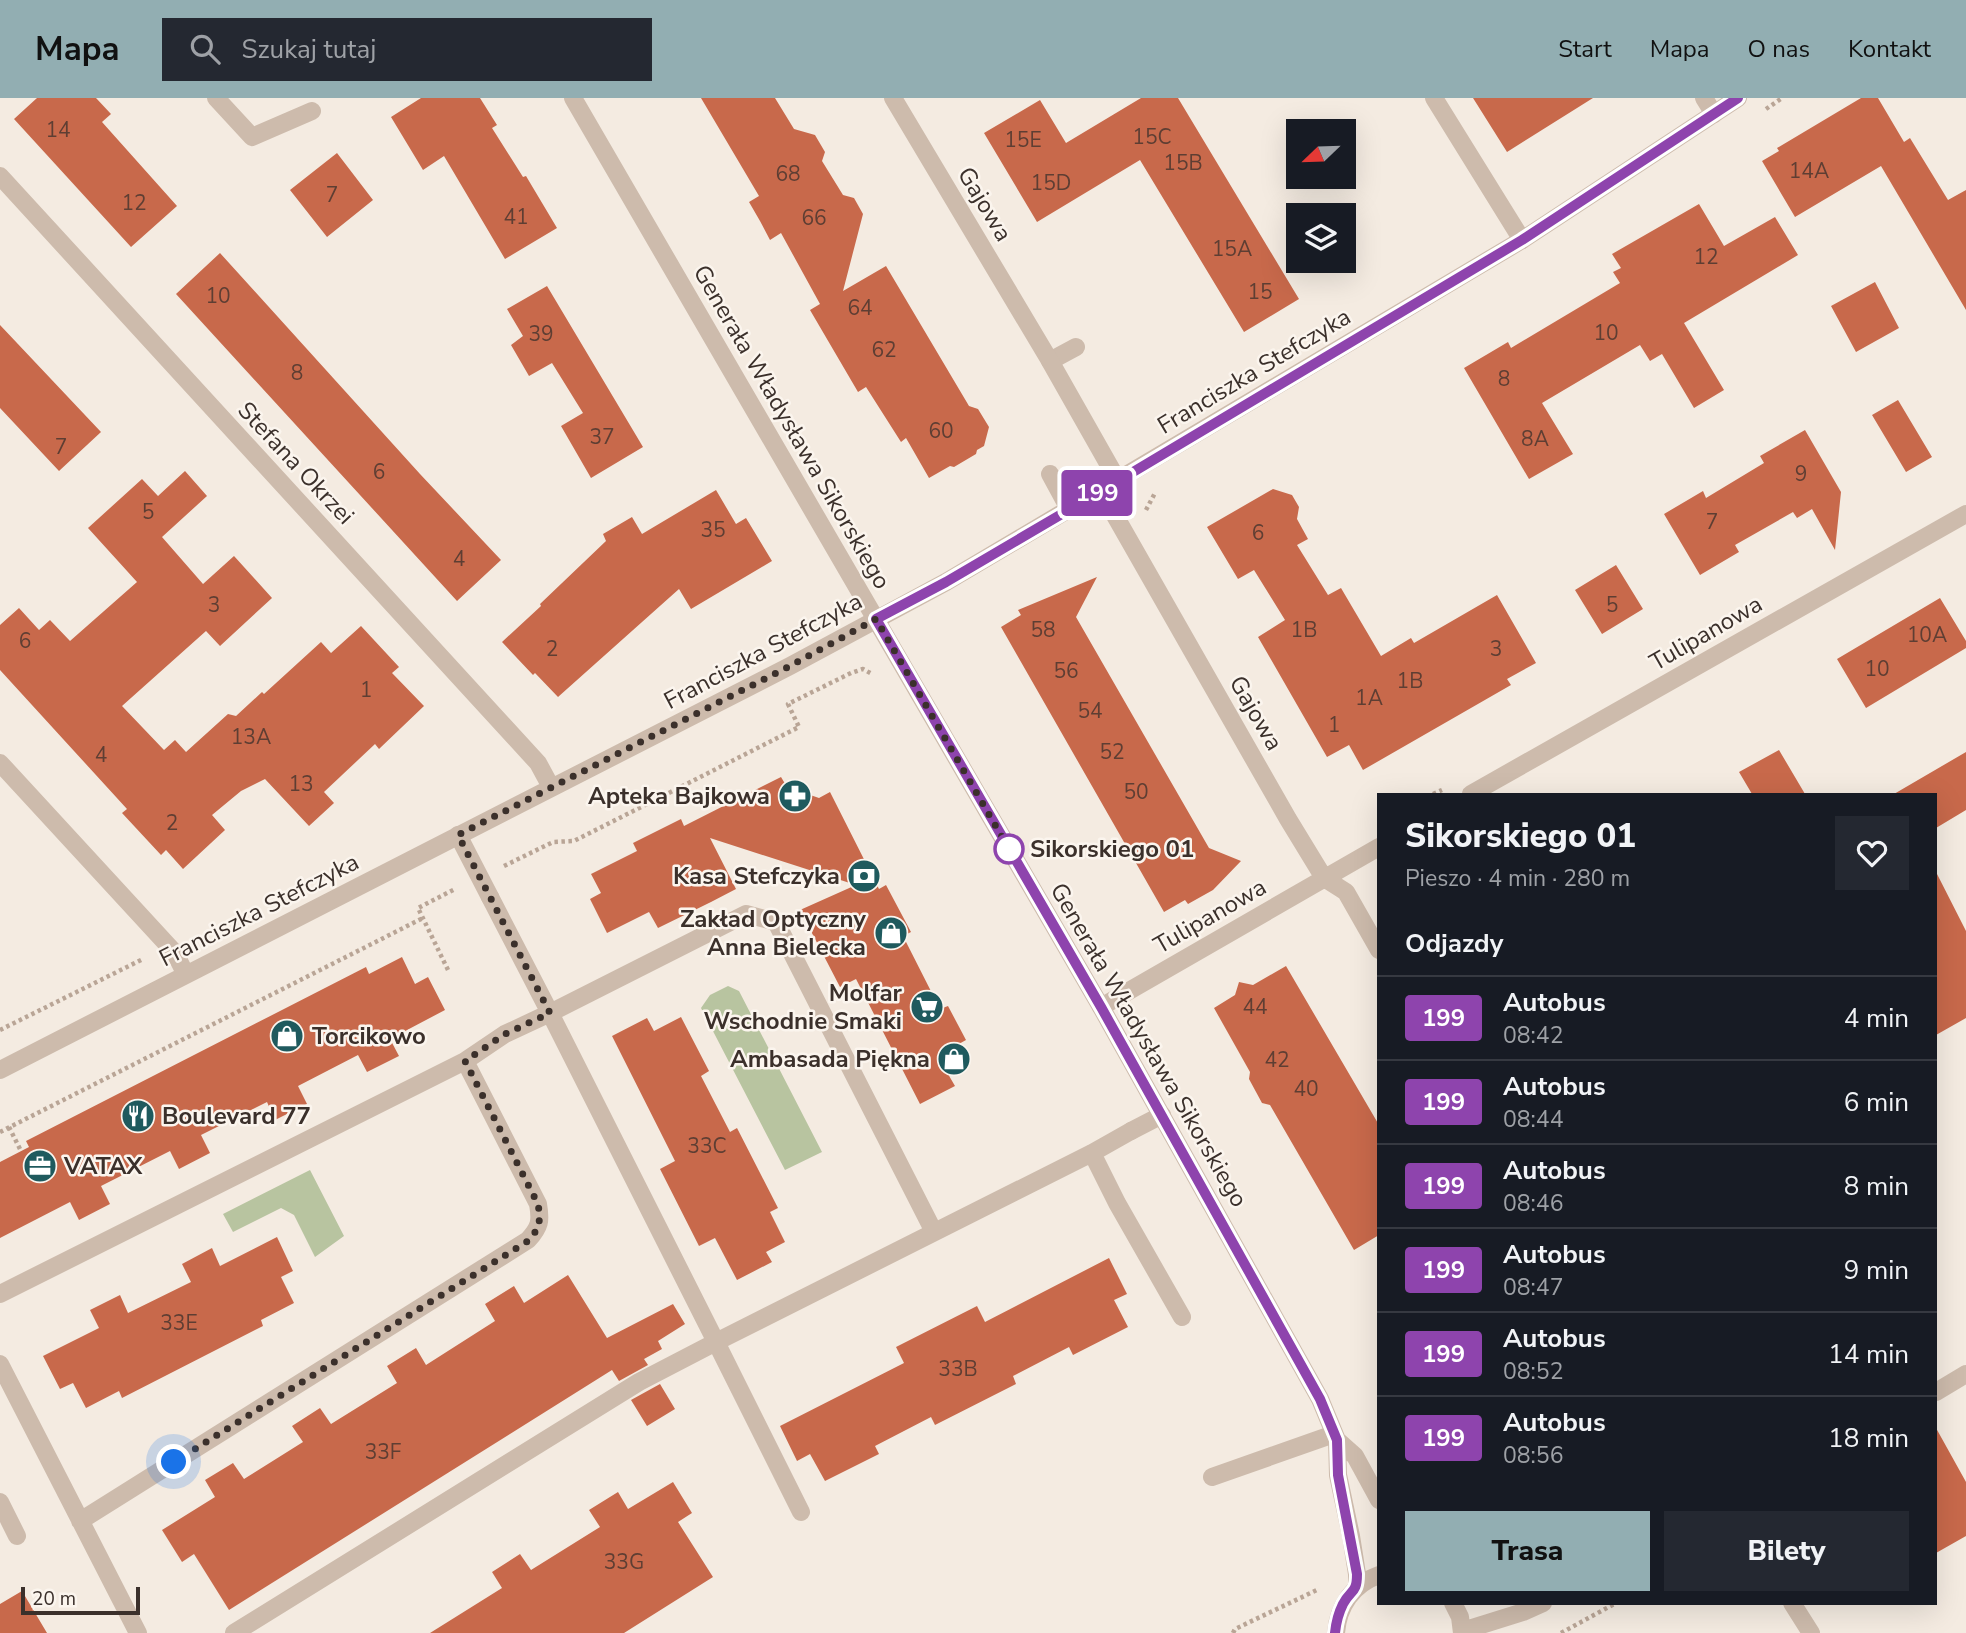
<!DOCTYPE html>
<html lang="pl">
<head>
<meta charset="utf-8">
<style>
	:root { --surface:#171b24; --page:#242831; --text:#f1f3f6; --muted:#9ea1a6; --line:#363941; --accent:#92aeb2 }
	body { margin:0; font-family:"Nunito Sans",sans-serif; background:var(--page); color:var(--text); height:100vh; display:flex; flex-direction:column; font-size:26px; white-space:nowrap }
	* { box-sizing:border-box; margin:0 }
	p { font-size:23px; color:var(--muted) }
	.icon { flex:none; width:38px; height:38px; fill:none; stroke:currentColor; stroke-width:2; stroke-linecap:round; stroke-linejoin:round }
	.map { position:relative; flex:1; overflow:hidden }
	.side { position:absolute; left:1377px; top:695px; width:560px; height:812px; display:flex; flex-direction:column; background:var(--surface); border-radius:0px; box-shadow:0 7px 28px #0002 }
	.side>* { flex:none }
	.badge { padding:0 14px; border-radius:5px; font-size:24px; line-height:46px }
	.needle { width:46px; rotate:247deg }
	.controls { position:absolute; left:1286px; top:21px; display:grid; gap:14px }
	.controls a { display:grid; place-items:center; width:70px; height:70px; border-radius:0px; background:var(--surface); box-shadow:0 7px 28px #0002; font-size:35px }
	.scale { position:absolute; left:21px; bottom:18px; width:119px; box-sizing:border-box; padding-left:7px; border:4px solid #3b302b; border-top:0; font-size:19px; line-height:24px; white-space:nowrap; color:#3b302b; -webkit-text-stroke:5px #fbf5ee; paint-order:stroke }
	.you { position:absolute; width:35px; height:35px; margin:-18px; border:5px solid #fff; border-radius:50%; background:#1a73e8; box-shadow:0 0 0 10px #1a73e833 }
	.map>.badge { position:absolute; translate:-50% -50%; box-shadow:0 0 0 4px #fff }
	h2 { padding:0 28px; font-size:26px; line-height:63px }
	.round { display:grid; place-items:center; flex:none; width:74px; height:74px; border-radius:0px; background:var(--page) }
	.head { display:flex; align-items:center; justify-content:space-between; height:119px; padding:0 28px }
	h1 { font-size:33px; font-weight:800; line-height:52px }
	.action { display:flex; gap:14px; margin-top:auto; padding:14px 28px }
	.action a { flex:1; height:80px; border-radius:0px; background:var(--accent); color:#111; font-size:28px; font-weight:800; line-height:80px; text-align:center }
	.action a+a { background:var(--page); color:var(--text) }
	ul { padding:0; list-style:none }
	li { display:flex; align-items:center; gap:21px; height:84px; padding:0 28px; border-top:2px solid var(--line) }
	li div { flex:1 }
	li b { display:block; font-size:26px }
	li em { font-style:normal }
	li .badge { min-width:77px; font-weight:700; text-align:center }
	header { display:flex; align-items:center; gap:42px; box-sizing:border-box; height:98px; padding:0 35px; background:var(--accent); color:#111 }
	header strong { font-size:33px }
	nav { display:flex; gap:38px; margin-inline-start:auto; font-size:24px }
	.search { width:490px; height:63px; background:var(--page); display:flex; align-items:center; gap:18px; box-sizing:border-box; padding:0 24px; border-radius:0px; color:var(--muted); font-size:26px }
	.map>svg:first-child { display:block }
	.green { fill:#b8c4a0 }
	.building { fill:#c8694b }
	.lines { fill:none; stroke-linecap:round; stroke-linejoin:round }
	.path { stroke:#b9a596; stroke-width:4.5; stroke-dasharray:3.5 3.5; stroke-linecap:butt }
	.service { stroke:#cdbbac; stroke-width:18 }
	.minor { stroke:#cdbbac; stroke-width:18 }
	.tertiary { stroke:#cdbbac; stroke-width:18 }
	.line-casing { stroke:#fff; stroke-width:16 }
	.line { stroke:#8e44ad; stroke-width:10 }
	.walk { stroke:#3b302b; stroke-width:7; stroke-dasharray:0 12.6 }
	.stop-dot { fill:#fff; stroke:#8e44ad; stroke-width:3.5 }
	.labels { text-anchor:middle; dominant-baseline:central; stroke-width:5; stroke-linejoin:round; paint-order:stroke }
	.number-label { font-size:21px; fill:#5e3e33 }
	.street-label { font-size:24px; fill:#3b302b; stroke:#fbf5ee }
	.poi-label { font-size:24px; font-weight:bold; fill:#3b302b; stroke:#fbf5ee; text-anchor:end }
	.stop-label { font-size:24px; font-weight:bold; fill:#3b302b; stroke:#fbf5ee; text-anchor:start }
</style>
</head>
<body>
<header>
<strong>Mapa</strong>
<div class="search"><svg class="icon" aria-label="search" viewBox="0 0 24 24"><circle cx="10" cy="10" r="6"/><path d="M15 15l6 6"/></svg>Szukaj tutaj</div>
<nav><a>Start</a><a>Mapa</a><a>O nas</a><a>Kontakt</a></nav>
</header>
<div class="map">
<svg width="1966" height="1535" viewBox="0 0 1966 1535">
	<rect width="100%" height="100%" fill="#f4ebe1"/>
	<!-- green -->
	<path class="green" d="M 728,888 L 739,893 L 822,1054 L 785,1072 L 701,910 L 710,897 Z
		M 310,1072 L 344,1138 L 315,1159 L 294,1117 L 281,1110 L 233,1134 L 223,1116 Z"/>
	<!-- building -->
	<path class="building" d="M 37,0 L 96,0 L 111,16 L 102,24 L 177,108 L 131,149 L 14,21 Z
		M 421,0 L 480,0 L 497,27 L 492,30 L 523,79 L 526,78 L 557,130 L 505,161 L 444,58 L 423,72 L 391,19 Z
		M 701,0 L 775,0 L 794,31 L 815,37 L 825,54 L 822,63 L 843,97 L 854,100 L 863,116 L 843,193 L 886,168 L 969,308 L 978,311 L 989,329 L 984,348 L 977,352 L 976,356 L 954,369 L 950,368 L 929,380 L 906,340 L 901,344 L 866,289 L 858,294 L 810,212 L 820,206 L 781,135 L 770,142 L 760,123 L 749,104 L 759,98 Z
		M 1141,0 L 1178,0 L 1299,201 L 1244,234 L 1140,62 L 1037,124 L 984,35 L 1040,2 L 1066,45 Z
		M 1473,0 L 1593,0 L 1507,54 Z
		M 1861,0 L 1878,0 L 1904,44 L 1910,40 L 1948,102 L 1966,92 L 1966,212 L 1881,68 L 1795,119 L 1762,63 L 1779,53 L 1777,50 Z
		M 337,55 L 373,102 L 327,139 L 290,92 Z
		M 1699,106 L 1724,148 L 1775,119 L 1798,157 L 1684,225 L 1724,292 L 1694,310 L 1662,256 L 1650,263 L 1640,247 L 1542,305 L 1573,356 L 1529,381 L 1464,270 L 1508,244 L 1511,250 L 1620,185 L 1613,174 L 1621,170 L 1612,156 Z
		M 220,155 L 420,376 L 501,462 L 457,503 L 176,196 Z
		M 1875,184 L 1899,230 L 1856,254 L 1831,208 Z
		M 547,188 L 643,349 L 591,380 L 561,328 L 583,315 L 552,265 L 529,278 L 511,247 L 523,238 L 507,211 Z
		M 0,227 L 101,334 L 59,373 L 0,310 Z
		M 1898,302 L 1932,359 L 1906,374 L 1872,317 Z
		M 1805,332 L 1841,394 L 1835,452 L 1812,411 L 1797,420 L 1793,414 L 1735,447 L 1739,454 L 1700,477 L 1664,416 L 1703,393 L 1706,400 L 1764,365 L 1760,358 Z
		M 185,373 L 207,398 L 162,439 L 203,486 L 234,458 L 272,500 L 220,548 L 206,533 L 122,608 L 164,652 L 175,642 L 186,654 L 228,616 L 236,618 L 262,594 L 264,596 L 321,544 L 331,555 L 361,528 L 399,569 L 392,575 L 424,608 L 379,651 L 375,646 L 324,694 L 334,705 L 309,728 L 265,681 L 241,693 L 212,717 L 225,732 L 183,771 L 166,752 L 161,757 L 122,715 L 127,711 L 0,572 L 0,527 L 19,510 L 39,532 L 50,522 L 70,543 L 137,484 L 88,430 L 142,381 L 158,398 Z
		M 1273,391 L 1292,397 L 1299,409 L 1297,421 L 1308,441 L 1297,447 L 1328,497 L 1341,490 L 1381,558 L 1411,540 L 1414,545 L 1497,497 L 1536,565 L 1507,581 L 1511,587 L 1363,672 L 1349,647 L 1327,659 L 1258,539 L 1285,522 L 1254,472 L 1238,481 L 1207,429 Z
		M 716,392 L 736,426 L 746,420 L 772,463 L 691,511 L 679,491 L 558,599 L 535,575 L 533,577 L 502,544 L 541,508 L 540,506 L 606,443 L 603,436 L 632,419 L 642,436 Z
		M 1616,467 L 1643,511 L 1602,536 L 1575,492 Z
		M 1097,479 L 1076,519 L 1209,750 L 1241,763 L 1213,792 L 1188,806 L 1185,802 L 1164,814 L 1001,529 L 1021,517 L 1018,512 Z
		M 1940,500 L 1966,543 L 1966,550 L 1866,610 L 1837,561 Z
		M 1779,652 L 1805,696 L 1752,696 L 1739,674 Z
		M 1966,654 L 1966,712 L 1936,730 L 1936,696 L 1894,696 Z
		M 781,679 L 787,689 L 819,700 L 830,694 L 879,791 L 886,787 L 911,834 L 903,838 L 940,911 L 948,908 L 966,942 L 957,947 L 968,966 L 948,976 L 955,988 L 920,1006 L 856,881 L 840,889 L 800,812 L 856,787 L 710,740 L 736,791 L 711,804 L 658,830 L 649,814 L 607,835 L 590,801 L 601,795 L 591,776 L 637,753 L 633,745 L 681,721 L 684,728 Z
		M 1936,774 L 1966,833 L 1966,920 L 1936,937 Z
		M 402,859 L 415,886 L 428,879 L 445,912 L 390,941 L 399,958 L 367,974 L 358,957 L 298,988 L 307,1006 L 275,1022 L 267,1004 L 201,1037 L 210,1055 L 179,1071 L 170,1053 L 101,1088 L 110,1106 L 79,1122 L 70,1104 L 0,1140 L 0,1064 L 29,1049 L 26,1043 L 366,869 L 369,876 Z
		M 1286,868 L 1379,1027 L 1379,1137 L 1354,1152 L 1270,1007 L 1262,1005 L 1249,981 L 1250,974 L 1214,910 L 1235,897 L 1239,884 L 1253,887 Z
		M 681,919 L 709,973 L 701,978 L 730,1034 L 737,1030 L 778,1110 L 770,1114 L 785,1144 L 766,1154 L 772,1164 L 737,1182 L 715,1140 L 699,1148 L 660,1071 L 675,1063 L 612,938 L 647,920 L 654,933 Z
		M 277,1139 L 293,1173 L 281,1179 L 294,1205 L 261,1222 L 263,1228 L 122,1300 L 119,1293 L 86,1310 L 73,1285 L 60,1291 L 43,1258 L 99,1230 L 90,1212 L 120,1197 L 128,1215 L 191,1184 L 182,1166 L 212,1150 L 220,1168 Z
		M 1109,1160 L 1127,1196 L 1114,1202 L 1128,1229 L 1073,1257 L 1069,1249 L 1013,1278 L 1016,1286 L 935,1327 L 931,1319 L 875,1348 L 879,1356 L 825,1383 L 810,1356 L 797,1363 L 780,1328 L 904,1265 L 896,1249 L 977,1208 L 985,1224 Z
		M 568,1177 L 607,1240 L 673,1206 L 685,1226 L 658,1243 L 662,1251 L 644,1261 L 648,1267 L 619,1283 L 612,1272 L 229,1512 L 194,1456 L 182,1464 L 162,1432 L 215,1399 L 205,1382 L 233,1365 L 244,1381 L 303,1344 L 292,1328 L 320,1310 L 331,1326 L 397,1285 L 387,1268 L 416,1250 L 426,1267 L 495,1223 L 485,1206 L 514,1188 L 524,1205 Z
		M 660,1286 L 675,1311 L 647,1328 L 631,1302 Z
		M 1936,1330 L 1966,1384 L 1966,1438 L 1936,1455 Z
		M 673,1384 L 692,1415 L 678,1424 L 713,1479 L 624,1535 L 430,1535 L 502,1490 L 492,1474 L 520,1456 L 531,1472 L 600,1429 L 589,1412 L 618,1394 L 628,1411 Z
		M 22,1493 L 47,1535 L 0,1535 L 0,1506 Z"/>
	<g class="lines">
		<!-- path -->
		<path class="path" d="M 1766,11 L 1782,0
			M 1146,412 L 1155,395
			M 1433,696 L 1442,692
			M 504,768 L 553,744 L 574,743 L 799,629 L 788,606 L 851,575 L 863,571 L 872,576
			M 448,872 L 418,810 L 455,791
			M 0,932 L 143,861
			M 9,1029 L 21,1053
			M 0,1034 L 423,820
			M 1233,1535 L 1235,1531 L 1317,1492
			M 1561,1535 L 1616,1505"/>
		<!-- service -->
		<path class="service" d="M 1434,0 L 1522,142
			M 1704,0 L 1714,16
			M 1050,263 L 1076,249
			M 1050,376 L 1069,411
			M 458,737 L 490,799
			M 1131,1033 L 1162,1017
			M 1212,1379 L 1334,1336
			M 0,1404 L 17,1438"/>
		<!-- minor -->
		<path class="minor" d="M 216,0 L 252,39 L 312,13
			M 893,0 L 1050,263 L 1118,383
			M 0,78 L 538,665 L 551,689
			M 1101,393 L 1288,721 L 1324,780 L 1346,794 L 1379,852
			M 0,665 L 175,855 L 186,877
			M 1471,696 L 1966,416
			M 1101,909 L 1379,749
			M 465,963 L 505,936 L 550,915 L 490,799
			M 0,972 L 790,568 L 946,484 L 1522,142 L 1738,0
			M 1092,1055 L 1117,1105 L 1182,1219
			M 934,1134 L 776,824 L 746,816 L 550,915 L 716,1244 L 1092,1055 L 1131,1033
			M 0,1196 L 465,963 L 538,1106 C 541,1123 540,1129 528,1142 L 80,1423
			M 0,1266 L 138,1535
			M 1792,1505 L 1811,1535
			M 234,1535 L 639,1284 L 716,1244 L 801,1414"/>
		<!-- tertiary -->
		<path class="tertiary" d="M 573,0 L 1101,909 L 1320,1301 L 1337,1342 L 1355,1358 L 1379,1402
			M 1936,1294 L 1966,1276
			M 1337,1342 L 1338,1377 L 1351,1438 L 1357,1476 L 1357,1489
			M 1453,1505 L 1460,1519 L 1462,1535
			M 1462,1533 L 1523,1514 L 1543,1505
			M 1336,1535 C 1338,1508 1353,1486 1379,1477"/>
	</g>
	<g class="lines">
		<defs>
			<path id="line" d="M 1335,1535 C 1336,1525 1338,1516 1343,1506 C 1351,1491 1357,1496 1357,1476 L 1338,1377 L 1337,1342 L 1320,1301 L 1101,909 L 876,521 L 946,484 L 1118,383 L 1522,142 L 1738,0"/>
		</defs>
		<!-- line casing -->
		<use href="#line" class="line-casing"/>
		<!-- line -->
		<use href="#line" class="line"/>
		<!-- walk -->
		<path class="walk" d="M 174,1364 L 528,1143 C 540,1130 541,1123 538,1106 L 465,963 L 505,936 L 550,915 L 458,737 L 790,568 L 876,521 L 1009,751"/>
	</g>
	<!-- icons -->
	<defs>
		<symbol id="pharmacy-disc" viewBox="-11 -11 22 22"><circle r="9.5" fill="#1f5a5e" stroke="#fbf5ee"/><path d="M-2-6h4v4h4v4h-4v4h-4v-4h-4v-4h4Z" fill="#fff"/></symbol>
		<symbol id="bank-disc" viewBox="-11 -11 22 22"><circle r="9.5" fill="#1f5a5e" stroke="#fbf5ee"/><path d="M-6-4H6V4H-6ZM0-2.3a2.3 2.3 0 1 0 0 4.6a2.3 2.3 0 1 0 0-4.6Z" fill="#fff"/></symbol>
		<symbol id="shop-disc" viewBox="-11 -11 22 22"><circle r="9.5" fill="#1f5a5e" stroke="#fbf5ee"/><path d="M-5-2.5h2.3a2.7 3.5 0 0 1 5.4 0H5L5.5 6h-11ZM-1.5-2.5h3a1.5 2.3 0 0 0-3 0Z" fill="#fff"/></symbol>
		<symbol id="supermarket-disc" viewBox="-11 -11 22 22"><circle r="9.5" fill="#1f5a5e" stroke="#fbf5ee"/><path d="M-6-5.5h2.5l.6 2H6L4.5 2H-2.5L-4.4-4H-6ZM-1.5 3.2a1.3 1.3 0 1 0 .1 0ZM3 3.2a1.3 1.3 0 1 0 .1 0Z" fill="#fff"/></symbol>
		<symbol id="restaurant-disc" viewBox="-11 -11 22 22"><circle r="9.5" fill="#1f5a5e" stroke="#fbf5ee"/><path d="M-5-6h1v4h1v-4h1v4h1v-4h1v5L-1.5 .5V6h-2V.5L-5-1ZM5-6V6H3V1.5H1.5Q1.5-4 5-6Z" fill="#fff"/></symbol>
		<symbol id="office-disc" viewBox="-11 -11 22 22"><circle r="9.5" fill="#1f5a5e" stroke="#fbf5ee"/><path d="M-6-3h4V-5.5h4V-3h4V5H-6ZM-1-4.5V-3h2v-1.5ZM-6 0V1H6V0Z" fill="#fff"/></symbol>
	</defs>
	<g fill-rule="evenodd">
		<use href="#pharmacy-disc" x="776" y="679" width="38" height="38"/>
		<use href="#bank-disc" x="845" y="759" width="38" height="38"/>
		<use href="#shop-disc" x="872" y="816" width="38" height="38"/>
		<use href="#supermarket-disc" x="908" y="890" width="38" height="38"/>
		<use href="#shop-disc" x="268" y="919" width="38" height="38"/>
		<use href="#shop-disc" x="935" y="942" width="38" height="38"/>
		<use href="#restaurant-disc" x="119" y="999" width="38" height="38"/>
		<use href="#office-disc" x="21" y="1049" width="38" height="38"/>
	</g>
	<!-- markers -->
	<circle class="stop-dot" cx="1009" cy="751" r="14"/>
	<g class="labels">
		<!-- number labels -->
		<g class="number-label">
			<text x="58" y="32">14</text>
			<text x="1152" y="39">15C</text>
			<text x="1023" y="42">15E</text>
			<text x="1183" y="65">15B</text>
			<text x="1809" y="73">14A</text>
			<text x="788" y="76">68</text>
			<text x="1051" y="85">15D</text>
			<text x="332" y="97">7</text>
			<text x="134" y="105">12</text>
			<text x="516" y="119">41</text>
			<text x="814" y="120">66</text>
			<text x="1232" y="151">15A</text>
			<text x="1706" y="159">12</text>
			<text x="1260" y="194">15</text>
			<text x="218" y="198">10</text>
			<text x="860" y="210">64</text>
			<text x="1606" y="235">10</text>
			<text x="541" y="236">39</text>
			<text x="884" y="252">62</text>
			<text x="297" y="275">8</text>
			<text x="1504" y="281">8</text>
			<text x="941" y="333">60</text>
			<text x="602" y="339">37</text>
			<text x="1535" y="341">8A</text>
			<text x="61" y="349">7</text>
			<text x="379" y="374">6</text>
			<text x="1801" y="376">9</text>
			<text x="148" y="414">5</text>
			<text x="1712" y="424">7</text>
			<text x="713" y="432">35</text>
			<text x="1258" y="435">6</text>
			<text x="459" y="461">4</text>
			<text x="214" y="507">3</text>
			<text x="1612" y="507">5</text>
			<text x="1043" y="532">58</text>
			<text x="1304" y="532">1B</text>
			<text x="1927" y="537">10A</text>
			<text x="25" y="543">6</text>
			<text x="552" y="551">2</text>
			<text x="1496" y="551">3</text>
			<text x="1877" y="571">10</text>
			<text x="1066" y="573">56</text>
			<text x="1410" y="583">1B</text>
			<text x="366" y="592">1</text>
			<text x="1369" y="600">1A</text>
			<text x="1090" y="613">54</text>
			<text x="1334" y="627">1</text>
			<text x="251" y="639">13A</text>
			<text x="1112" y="654">52</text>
			<text x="101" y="657">4</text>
			<text x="301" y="686">13</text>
			<text x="1136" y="694">50</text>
			<text x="172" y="725">2</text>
			<text x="1255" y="909">44</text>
			<text x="1277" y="962">42</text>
			<text x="1306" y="991">40</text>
			<text x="707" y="1048">33C</text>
			<text x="179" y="1225">33E</text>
			<text x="958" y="1271">33B</text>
			<text x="383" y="1354">33F</text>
			<text x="624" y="1464">33G</text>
		</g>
		<!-- street labels -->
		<g class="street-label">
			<text transform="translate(985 106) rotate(59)">Gajowa</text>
			<text transform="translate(1254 273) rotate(-31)">Franciszka Stefczyka</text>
			<text transform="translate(792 329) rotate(60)">Generała Władysława Sikorskiego</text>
			<text transform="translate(296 365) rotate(47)">Stefana Okrzei</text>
			<text transform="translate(1706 535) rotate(-30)">Tulipanowa</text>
			<text transform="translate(763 553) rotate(-28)">Franciszka Stefczyka</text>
			<text transform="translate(1256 615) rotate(60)">Gajowa</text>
			<text transform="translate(259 812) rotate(-27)">Franciszka Stefczyka</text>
			<text transform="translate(1210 818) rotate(-30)">Tulipanowa</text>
			<text transform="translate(1149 947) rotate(60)">Generała Władysława Sikorskiego</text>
		</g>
		<!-- poi labels -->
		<g class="poi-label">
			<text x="770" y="698">Apteka Bajkowa</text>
			<text x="840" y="778">Kasa Stefczyka</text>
			<text x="866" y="821">Zakład Optyczny<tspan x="866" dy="28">Anna Bielecka</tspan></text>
			<text x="902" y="895">Molfar<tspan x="902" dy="28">Wschodnie Smaki</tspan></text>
			<text x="312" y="938" text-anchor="start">Torcikowo</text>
			<text x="930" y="961">Ambasada Piękna</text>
			<text x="162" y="1018" text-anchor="start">Boulevard 77</text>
			<text x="64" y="1068" text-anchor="start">VATAX</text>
		</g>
		<!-- stop labels -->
		<g class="stop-label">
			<text x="1030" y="751">Sikorskiego 01</text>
		</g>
	</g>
</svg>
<div class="controls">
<a><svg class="needle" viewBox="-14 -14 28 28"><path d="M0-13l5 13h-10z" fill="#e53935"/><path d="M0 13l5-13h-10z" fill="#9ea1a6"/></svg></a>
<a><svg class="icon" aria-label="layers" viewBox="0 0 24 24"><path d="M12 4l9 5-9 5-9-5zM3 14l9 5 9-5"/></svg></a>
</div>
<div class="scale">20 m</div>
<div class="you" style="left:174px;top:1364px"></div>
<b class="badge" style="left:1097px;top:395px;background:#8e44ad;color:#fff">199</b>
<section class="side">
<div class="head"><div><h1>Sikorskiego 01</h1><p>Pieszo · 4 min · 280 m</p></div><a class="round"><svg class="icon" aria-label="heart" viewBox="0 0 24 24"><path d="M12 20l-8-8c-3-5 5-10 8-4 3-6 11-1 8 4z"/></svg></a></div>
<h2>Odjazdy</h2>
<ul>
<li><span class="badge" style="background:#8e44ad;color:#fff">199</span><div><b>Autobus</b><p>08:42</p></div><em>4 min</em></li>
<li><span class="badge" style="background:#8e44ad;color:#fff">199</span><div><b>Autobus</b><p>08:44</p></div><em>6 min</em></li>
<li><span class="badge" style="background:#8e44ad;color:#fff">199</span><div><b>Autobus</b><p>08:46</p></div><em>8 min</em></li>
<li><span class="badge" style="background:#8e44ad;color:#fff">199</span><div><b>Autobus</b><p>08:47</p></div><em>9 min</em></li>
<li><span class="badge" style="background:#8e44ad;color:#fff">199</span><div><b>Autobus</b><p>08:52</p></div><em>14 min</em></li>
<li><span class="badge" style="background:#8e44ad;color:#fff">199</span><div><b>Autobus</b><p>08:56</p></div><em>18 min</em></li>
</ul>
<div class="action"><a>Trasa</a><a>Bilety</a></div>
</section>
</div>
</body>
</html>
